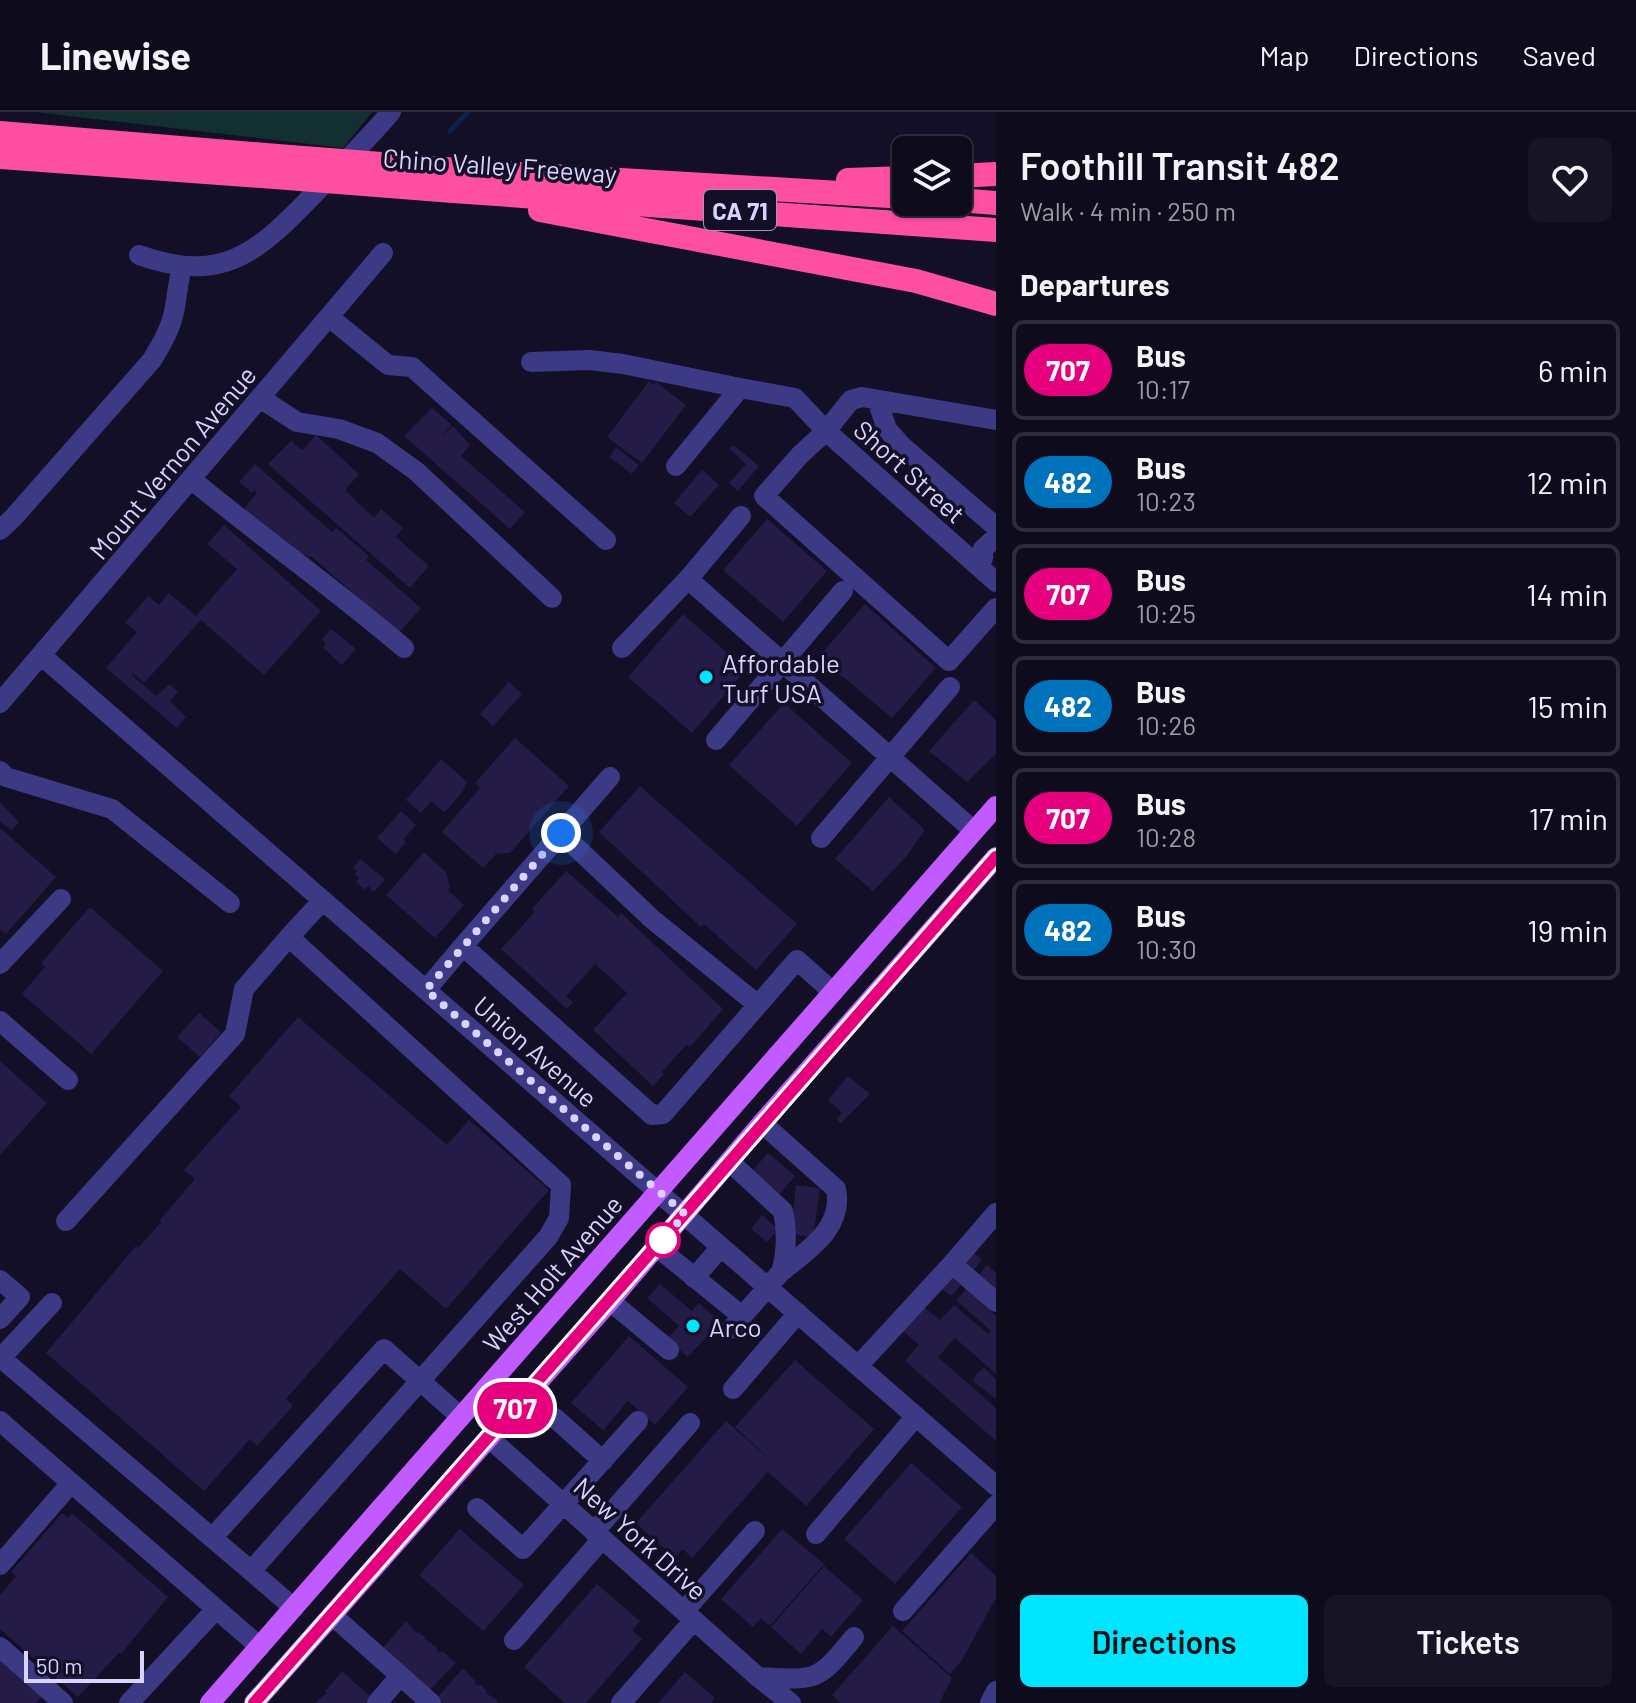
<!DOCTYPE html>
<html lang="en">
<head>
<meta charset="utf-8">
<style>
	:root { --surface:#0e0b1c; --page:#171425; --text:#f1f3f6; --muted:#9b9ba3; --line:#2e2b3b; --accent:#00e5ff }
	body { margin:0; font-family:Barlow,sans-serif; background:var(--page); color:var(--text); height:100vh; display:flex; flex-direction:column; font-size:30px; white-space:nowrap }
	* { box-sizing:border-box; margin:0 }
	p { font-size:26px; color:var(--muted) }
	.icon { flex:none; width:44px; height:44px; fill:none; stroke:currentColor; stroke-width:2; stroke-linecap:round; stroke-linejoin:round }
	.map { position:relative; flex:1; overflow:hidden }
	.sheet { display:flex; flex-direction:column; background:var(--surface); width:640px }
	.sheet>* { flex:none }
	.badge { padding:0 16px; border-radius:26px; font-size:28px; line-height:52px }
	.controls { position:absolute; left:892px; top:24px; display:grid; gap:16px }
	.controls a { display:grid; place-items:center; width:80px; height:80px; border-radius:12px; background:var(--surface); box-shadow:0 2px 6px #0004,0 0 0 2px var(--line); font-size:40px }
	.scale { position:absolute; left:24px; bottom:20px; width:120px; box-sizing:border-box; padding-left:8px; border:4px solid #d9d4ff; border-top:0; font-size:22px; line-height:28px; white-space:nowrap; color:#d9d4ff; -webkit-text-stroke:6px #130f26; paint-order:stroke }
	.you { position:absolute; width:40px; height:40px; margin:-20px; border:6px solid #fff; border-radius:50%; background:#1a73e8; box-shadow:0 0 0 12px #1a73e833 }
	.map>.badge { position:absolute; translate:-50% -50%; box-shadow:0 0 0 4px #fff }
	h2 { padding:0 24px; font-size:30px; line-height:72px }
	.round { display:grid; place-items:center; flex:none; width:84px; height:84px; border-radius:12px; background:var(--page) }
	.headline { display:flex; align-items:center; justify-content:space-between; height:136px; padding:0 24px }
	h1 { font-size:38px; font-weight:600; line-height:60px }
	.button { display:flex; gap:16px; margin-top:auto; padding:16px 24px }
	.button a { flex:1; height:92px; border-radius:12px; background:var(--accent); color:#111; font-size:32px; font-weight:600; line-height:92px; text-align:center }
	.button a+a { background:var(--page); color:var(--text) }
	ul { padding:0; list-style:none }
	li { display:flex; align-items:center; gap:24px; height:100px; margin:0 16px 12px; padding:0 8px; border:4px solid var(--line); border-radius:12px }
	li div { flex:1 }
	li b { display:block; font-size:30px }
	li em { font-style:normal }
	li .badge { min-width:88px; font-weight:700; text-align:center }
	header { display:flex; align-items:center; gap:48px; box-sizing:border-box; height:112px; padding:0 40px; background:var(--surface); border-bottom:2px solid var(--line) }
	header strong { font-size:38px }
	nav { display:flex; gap:44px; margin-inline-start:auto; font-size:28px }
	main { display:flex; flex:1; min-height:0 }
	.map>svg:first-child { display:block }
	.green { fill:#12302f }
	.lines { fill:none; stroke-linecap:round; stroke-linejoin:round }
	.stream { stroke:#0c2248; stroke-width:5 }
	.building { fill:#241b47 }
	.minor { stroke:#3d3a85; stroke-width:20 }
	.major { stroke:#c25bff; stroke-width:20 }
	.highway { stroke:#ff4fa3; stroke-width:24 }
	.highway-bridge { stroke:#ff4fa3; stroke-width:24 }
	.line-casing { stroke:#fff; stroke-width:18 }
	.line { stroke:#e6007e; stroke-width:12 }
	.walk { stroke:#d9d4ff; stroke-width:8; stroke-dasharray:0 14.4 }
	.poi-dot { fill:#00e5ff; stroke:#130f26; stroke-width:3 }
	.stop-dot { fill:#fff; stroke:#e6007e; stroke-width:4 }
	.labels { text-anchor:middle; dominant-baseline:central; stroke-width:7; stroke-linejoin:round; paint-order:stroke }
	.shield { fill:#130f26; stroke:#9e99be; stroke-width:2 }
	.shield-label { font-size:24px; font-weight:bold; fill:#d9d4ff }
	.street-label { font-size:26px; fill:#d9d4ff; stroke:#130f26 }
	.poi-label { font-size:26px; fill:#d9d4ff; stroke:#130f26; text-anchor:start }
</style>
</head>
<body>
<header>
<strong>Linewise</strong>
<nav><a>Map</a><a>Directions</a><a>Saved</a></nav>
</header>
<main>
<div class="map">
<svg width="996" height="1591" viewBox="0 0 996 1591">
	<rect width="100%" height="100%" fill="#130f26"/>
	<!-- green -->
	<path class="green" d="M 35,0 L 372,0 L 343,36 Z"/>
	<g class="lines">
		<!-- stream -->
		<path class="stream" d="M 450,19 L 468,0"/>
	</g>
	<!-- building -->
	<path class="building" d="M 649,269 L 654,273 L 656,270 L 686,293 L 642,351 L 607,325 Z
		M 432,296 L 452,313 L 440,326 L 453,314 L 470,333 L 461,344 L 525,400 L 510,417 L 404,324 Z
		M 316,323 L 359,362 L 345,378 L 374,406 L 381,397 L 403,416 L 396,425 L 429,454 L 410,476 L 268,352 L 291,329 L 302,338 Z
		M 733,333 L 759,354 L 738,379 L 729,371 L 746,352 L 729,337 Z
		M 616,335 L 639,353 L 632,362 L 609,345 Z
		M 255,352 L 332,420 L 336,416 L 369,444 L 366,448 L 421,496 L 399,521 L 311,444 L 309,446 L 305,442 L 300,448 L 243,398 L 257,381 L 254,378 L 252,381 L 239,370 Z
		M 702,358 L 719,373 L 690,405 L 674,391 Z
		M 767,407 L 827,459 L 783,510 L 723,458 Z
		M 224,413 L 321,499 L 264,563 L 201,508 L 144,571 L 133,561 L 132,563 L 156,584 L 170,572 L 178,580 L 170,589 L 186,605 L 177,616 L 106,556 L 137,520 L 125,511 L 148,484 L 159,493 L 169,481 L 196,504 L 237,457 L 207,432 Z
		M 865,492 L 936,556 L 892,606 L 829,553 L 820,543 Z
		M 683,502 L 746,558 L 692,621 L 628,565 Z
		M 331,517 L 356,537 L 342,553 L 323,536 L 326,531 L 322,527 Z
		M 509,570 L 522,582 L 493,614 L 480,602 Z
		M 974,588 L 996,608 L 996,642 L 967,670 L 929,639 Z
		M 784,591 L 852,651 L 797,714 L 729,653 Z
		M 515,626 L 569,674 L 510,741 L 496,742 L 483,756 L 442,720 L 480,676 L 475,671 Z
		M 441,647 L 467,670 L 463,679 L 447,698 L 444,700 L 431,689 L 421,701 L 406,688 Z
		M 640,674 L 797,812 L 756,858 L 704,812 L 701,815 L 599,720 Z
		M 889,685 L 925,718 L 906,745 L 873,779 L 835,747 Z
		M 0,690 L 19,710 L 12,718 L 0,710 Z
		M 401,699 L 416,713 L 403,728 L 406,730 L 396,742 L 377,726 Z
		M 0,716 L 56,765 L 6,822 L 0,817 Z
		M 424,740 L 446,760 L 450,775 L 448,778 L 464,793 L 435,826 L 386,783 Z
		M 360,747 L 385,767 L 374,780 L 368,774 L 365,778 L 356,770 L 359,766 L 354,762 L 357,759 L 353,756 Z
		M 566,759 L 618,805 L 621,801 L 723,897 L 690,935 L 687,932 L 662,960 L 664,962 L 653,974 L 593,918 L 627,881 L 595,852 L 566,884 L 573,890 L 567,897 L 501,837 L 535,800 L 532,797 Z
		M 90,795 L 163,859 L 91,942 L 22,882 L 45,855 L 41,851 Z
		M 199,901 L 221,920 L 200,945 L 177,925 Z
		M 298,905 L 447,1033 L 469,1008 L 549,1078 L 446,1197 L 400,1157 L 286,1287 L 293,1294 L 257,1334 L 250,1327 L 204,1379 L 46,1241 L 136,1134 L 138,1136 L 161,1110 L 160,1108 L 195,1067 L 184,1058 L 241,995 L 229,984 Z
		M 0,949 L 47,991 L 0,1043 Z
		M 848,964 L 870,982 L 841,1011 L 836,1007 L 842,1001 L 828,988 Z
		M 768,1041 L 795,1064 L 780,1082 L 753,1058 Z
		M 796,1073 L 820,1076 L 813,1126 L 791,1122 Z
		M 762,1103 L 778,1117 L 767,1130 L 751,1117 Z
		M 973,1140 L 982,1148 L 973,1159 L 963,1151 Z
		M 987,1153 L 996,1161 L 996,1180 L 978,1164 Z
		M 951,1165 L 961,1173 L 951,1184 L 941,1176 Z
		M 660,1172 L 692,1199 L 699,1191 L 723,1212 L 711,1227 L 707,1224 L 688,1245 L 667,1227 L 679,1214 L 647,1186 Z
		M 966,1177 L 996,1204 L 996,1262 L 955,1226 L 938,1245 L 996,1296 L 996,1329 L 905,1249 L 919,1233 L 903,1219 L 924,1195 L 940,1208 L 954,1193 L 988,1222 L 991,1219 L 956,1188 Z
		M 629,1224 L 688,1275 L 655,1313 L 628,1289 L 603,1318 L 571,1291 Z
		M 795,1248 L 874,1317 L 806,1394 L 768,1360 L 692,1446 L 683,1437 L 675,1446 L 636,1411 L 726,1309 L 776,1353 L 735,1315 Z
		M 984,1256 L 996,1267 L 996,1287 L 973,1269 L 976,1262 Z
		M 911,1351 L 962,1395 L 895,1472 L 844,1427 Z
		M 62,1401 L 68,1406 L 72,1401 L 168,1485 L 121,1542 L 119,1541 L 78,1585 L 0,1517 L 0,1483 L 16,1464 L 11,1460 Z
		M 460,1417 L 524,1473 L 483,1519 L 419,1463 Z
		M 782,1417 L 824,1452 L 770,1514 L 761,1506 L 753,1515 L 721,1487 Z
		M 971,1441 L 996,1464 L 996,1486 L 962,1548 L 950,1562 L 902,1519 Z
		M 824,1454 L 863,1488 L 831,1525 L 822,1517 L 801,1542 L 771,1515 Z
		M 597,1472 L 640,1509 L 632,1518 L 642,1527 L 586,1591 L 565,1591 L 524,1555 Z
		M 406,1509 L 417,1521 L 419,1520 L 426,1526 L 425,1527 L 438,1536 L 436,1537 L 440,1541 L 442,1539 L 456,1551 L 429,1579 L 381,1538 Z
		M 893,1514 L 952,1566 L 939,1591 L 841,1591 L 832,1583 Z
		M 0,1547 L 43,1583 L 36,1591 L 0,1591 Z
		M 463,1556 L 475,1569 L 474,1570 L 478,1574 L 480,1572 L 487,1579 L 486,1581 L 498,1589 L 497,1591 L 443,1591 L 437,1586 Z
		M 342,1559 L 371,1585 L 366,1591 L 315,1591 L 327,1581 L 325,1580 Z
		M 685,1560 L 715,1586 L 711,1591 L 658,1591 Z"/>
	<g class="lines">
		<!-- minor -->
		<path class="minor" d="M 139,143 C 224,173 258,140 315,81 C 341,54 367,28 391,0
			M 329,205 L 388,253 L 412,255 L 606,428
			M 531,250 L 589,248 L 623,252 L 740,276
			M 260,286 L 297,310 L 339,317 L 377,331 L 416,359 L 552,486
			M 877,288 L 887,317 L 902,334 L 996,415
			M 996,308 L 862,285 L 851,288 L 826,319 L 800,343 L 764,384 L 949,549 L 996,496
			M 676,354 L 740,276 L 795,286 L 826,319 L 996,470
			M 191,367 C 261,425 335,477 404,536
			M 0,418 L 13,406 L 152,248 C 161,233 170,218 174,200 C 177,185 178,170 182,155
			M 983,446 L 983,437 L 996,425
			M 688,467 L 741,404
			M 622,536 L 688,467 L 974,719
			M 42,544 L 996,1374
			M 0,591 L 383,141
			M 716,628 L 843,479
			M 0,659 L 6,665 L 112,697 L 230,791
			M 561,721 L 652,807 L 758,893
			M 821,726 L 950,575
			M 289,825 L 323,788
			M 463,834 L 610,665
			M 0,852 L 61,787
			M 426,878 L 463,834 L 652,1003 L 663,1002 L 797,848 L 833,880
			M 0,909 L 68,968
			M 762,1011 L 836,1077 C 844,1116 808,1138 781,1160
			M 730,1050 L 783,1099 C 787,1117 787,1142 781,1160 L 731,1217
			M 996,1101 L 952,1152 L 996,1190
			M 657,1135 L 742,1204
			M 694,1166 L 721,1135
			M 0,1168 L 20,1185 L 0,1207
			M 610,1189 L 669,1238
			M 52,1191 L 1,1246 L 251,1459 L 548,1125 L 559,1106 L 561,1073 L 289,825 L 244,877 L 235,922 L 66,1109
			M 858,1254 L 952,1152
			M 733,1277 L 798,1201
			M 555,1306 L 603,1349
			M 0,1309 L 260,1535
			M 489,1326 L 758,1565 L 791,1591
			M 477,1396 L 523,1437 L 638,1309
			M 594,1420 L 690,1311
			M 816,1422 L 916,1304
			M 212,1426 L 384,1237 L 461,1305
			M 0,1453 L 71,1371
			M 251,1459 L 294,1496
			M 684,1499 L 755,1419
			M 903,1499 L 996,1393
			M 332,1503 L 431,1591
			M 514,1528 L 602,1427
			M 0,1535 L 63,1591
			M 758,1565 C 816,1568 817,1571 854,1525
			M 129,1591 L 216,1497
			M 377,1591 L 400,1564
			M 621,1591 L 694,1508
			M 990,1591 L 996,1579"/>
		<!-- major -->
		<path class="major" d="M 210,1591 L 996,694
			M 254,1591 L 610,1189 L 762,1011 L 996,745"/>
		<!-- highway -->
		<path class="highway" d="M 0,21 L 290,45
			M 0,45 L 275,65
			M 472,59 L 906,85
			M 958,64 L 996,62
			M 848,68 L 906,66
			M 453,79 L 996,118
			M 958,88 L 996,91
			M 540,98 L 916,169 L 996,192"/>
		<!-- highway-bridge -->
		<path class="highway-bridge" d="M 290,45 L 472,59
			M 275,65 L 453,79"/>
	</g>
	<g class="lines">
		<defs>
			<path id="line" d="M 254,1591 C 502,1310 750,1028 996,745"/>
		</defs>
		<!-- line casing -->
		<use href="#line" class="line-casing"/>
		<!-- line -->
		<use href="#line" class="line"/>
		<!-- walk -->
		<path class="walk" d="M 561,721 L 426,878 L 685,1102 L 657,1135 L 663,1128"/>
	</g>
	<!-- markers -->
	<g class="poi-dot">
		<circle cx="706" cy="565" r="8"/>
		<circle cx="693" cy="1214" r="8"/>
	</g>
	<circle class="stop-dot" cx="663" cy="1128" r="16"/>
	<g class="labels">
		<!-- shield labels -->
		<rect class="shield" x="704" y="78" width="72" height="40" rx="6"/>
		<g class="shield-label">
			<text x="740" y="98">CA 71</text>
		</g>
		<!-- street labels -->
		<g class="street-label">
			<text transform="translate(500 53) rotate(4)">Chino Valley Freeway</text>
			<text transform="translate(172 350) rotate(-50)">Mount Vernon Avenue</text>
			<text transform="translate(910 359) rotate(42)">Short Street</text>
			<text transform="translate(536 939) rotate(41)">Union Avenue</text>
			<text transform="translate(552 1161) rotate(-49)">West Holt Avenue</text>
			<text transform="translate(641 1426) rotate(42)">New York Drive</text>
		</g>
		<!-- poi labels -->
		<g class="poi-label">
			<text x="722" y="550">Affordable<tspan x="722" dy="30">Turf USA</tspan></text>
			<text x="709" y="1214">Arco</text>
		</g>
	</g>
</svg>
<div class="controls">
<a><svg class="icon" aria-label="layers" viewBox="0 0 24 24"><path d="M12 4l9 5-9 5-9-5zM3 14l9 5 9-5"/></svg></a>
</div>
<div class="scale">50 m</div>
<div class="you" style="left:561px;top:721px"></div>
<b class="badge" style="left:515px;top:1296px;background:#e6007e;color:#fff">707</b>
</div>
<section class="sheet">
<div class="headline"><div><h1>Foothill Transit 482</h1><p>Walk · 4 min · 250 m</p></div><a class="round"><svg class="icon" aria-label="heart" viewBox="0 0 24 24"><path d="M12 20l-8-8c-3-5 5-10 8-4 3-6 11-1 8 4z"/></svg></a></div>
<h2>Departures</h2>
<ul>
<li><span class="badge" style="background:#e6007e;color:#fff">707</span><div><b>Bus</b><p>10:17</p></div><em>6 min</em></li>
<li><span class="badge" style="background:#0072bc;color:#fff">482</span><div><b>Bus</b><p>10:23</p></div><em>12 min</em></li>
<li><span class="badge" style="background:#e6007e;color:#fff">707</span><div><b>Bus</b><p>10:25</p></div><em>14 min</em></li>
<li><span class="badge" style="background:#0072bc;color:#fff">482</span><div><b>Bus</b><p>10:26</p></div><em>15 min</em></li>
<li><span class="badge" style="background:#e6007e;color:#fff">707</span><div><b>Bus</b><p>10:28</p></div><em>17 min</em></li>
<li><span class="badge" style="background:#0072bc;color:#fff">482</span><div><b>Bus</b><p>10:30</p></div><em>19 min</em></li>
</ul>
<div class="button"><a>Directions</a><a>Tickets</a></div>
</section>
</main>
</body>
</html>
